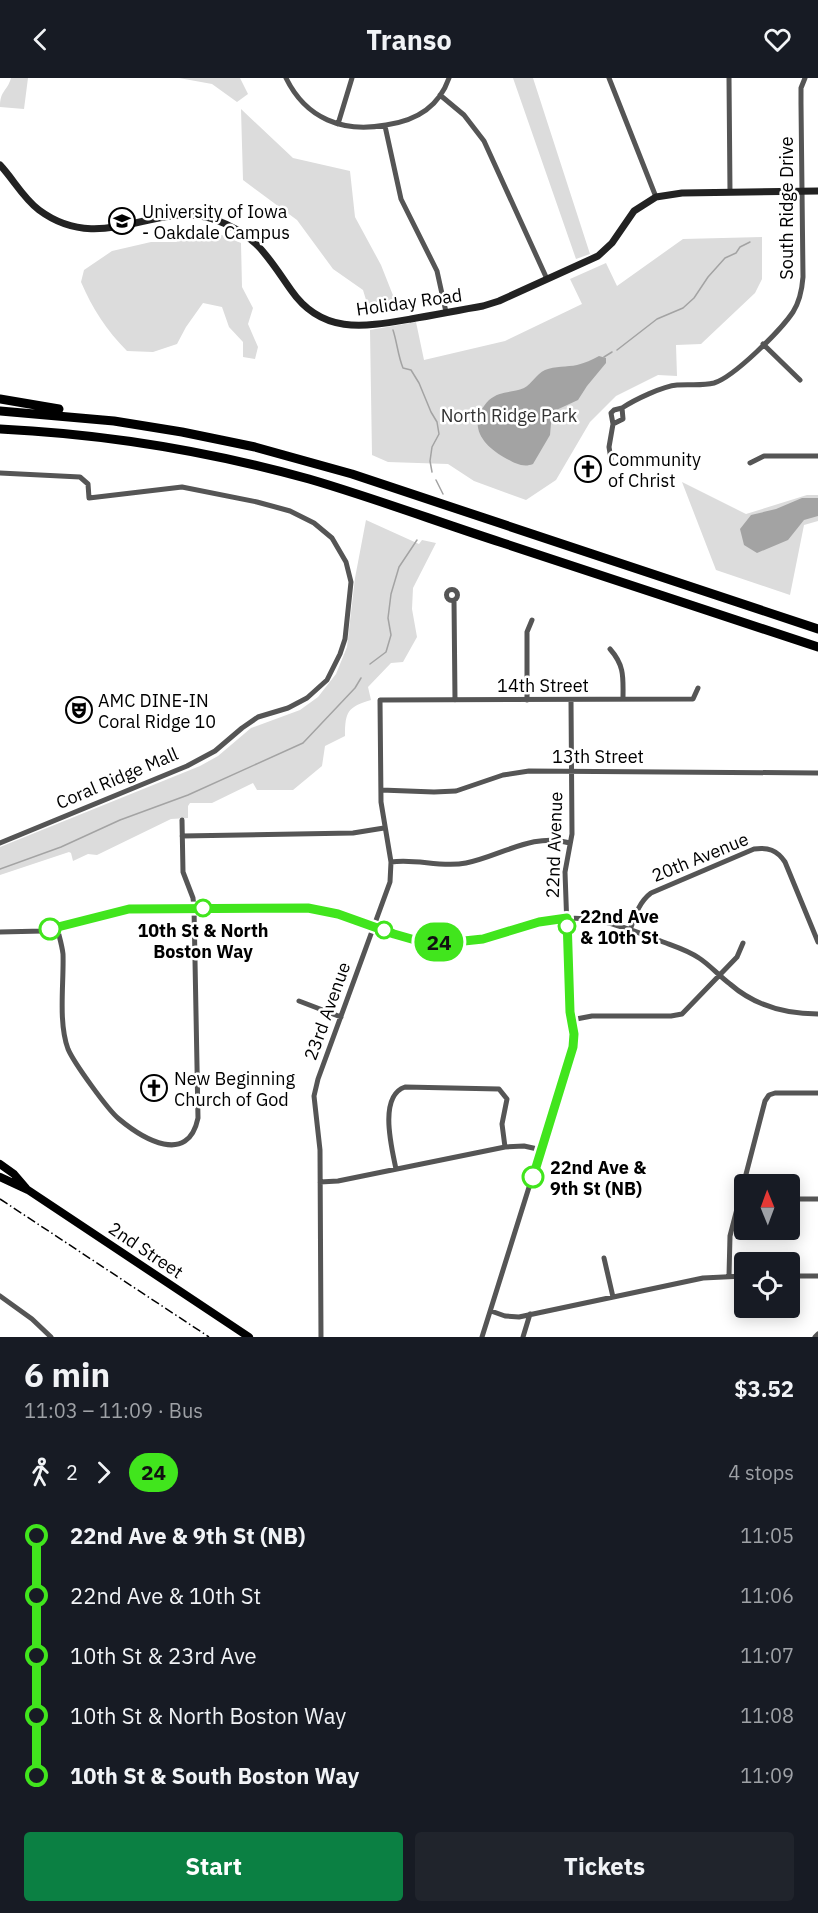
<!DOCTYPE html>
<html lang="en">
<head>
<meta charset="utf-8">
<style>
	:root { --surface:#171b24; --page:#20242c; --text:#f1f3f6; --muted:#9ea1a6; --accent:#0b8043 }
	body { margin:0; font-family:"IBM Plex Sans",sans-serif; background:var(--page); color:var(--text); height:100vh; display:flex; flex-direction:column; font-size:22px; white-space:nowrap }
	* { box-sizing:border-box; margin:0 }
	p { font-size:20px; color:var(--muted) }
	.icon { flex:none; width:33px; height:33px; fill:none; stroke:currentColor; stroke-width:2; stroke-linecap:round; stroke-linejoin:round }
	.map { position:relative; height:1259px; overflow:hidden }
	.details { display:flex; flex-direction:column; background:var(--surface); flex:1 }
	.details>* { flex:none }
	.badge { padding:0 12px; border-radius:20px; font-size:21px; line-height:39px }
	.needle { width:39px; rotate:359deg }
	.fabs { position:absolute; left:734px; top:1096px; display:grid; gap:12px }
	.fabs a { display:grid; place-items:center; width:66px; height:66px; border-radius:6px; background:var(--surface); box-shadow:0 3px 15px #0003; font-size:30px }
	.map>.badge { position:absolute; translate:-50% -50%; box-shadow:0 0 0 3px #fff }
	.legs { display:flex; align-items:center; gap:9px; height:66px; padding:0 24px; font-size:20px }
	.legs p { margin-inline-start:auto }
	.overview { display:flex; align-items:center; justify-content:space-between; height:102px; padding:0 24px }
	h1 { font-size:33px; font-weight:700; line-height:45px }
	.primary-button { display:flex; gap:12px; margin-top:auto; padding:12px 24px }
	.primary-button a { flex:1; height:69px; border-radius:6px; background:var(--accent); color:#fff; font-size:24px; font-weight:700; line-height:69px; text-align:center }
	.primary-button a+a { background:var(--page); color:var(--text) }
	ul { padding:0 24px; list-style:none }
	li { display:flex; align-items:center; gap:21px; height:60px; font-size:22px }
	li i { display:grid; place-items:center; width:9px; height:100%; margin:0 8px; background:currentColor }
	li i::after { content:''; width:15px; height:15px; margin:-8px; border:4px solid; border-radius:50%; background:var(--surface) }
	li p { margin-inline-start:auto }
	li:first-child i { background:linear-gradient(#0000 50%,currentColor 0) }
	li:last-child i { background:linear-gradient(currentColor 50%,#0000 0) }
	header { display:flex; justify-content:space-between; align-items:center; height:78px; padding:0 24px; background:var(--surface); font-size:27px; font-weight:700 }
	.map>svg:first-child { display:block }
	.green { fill:#dcdcdc }
	.water { fill:#a3a3a3 }
	.lines { fill:none; stroke-linecap:round; stroke-linejoin:round }
	.stream { stroke:#a3a3a3; stroke-width:1.5 }
	.street { stroke:#555; stroke-width:5 }
	.secondary { stroke:#222; stroke-width:7 }
	.primary { stroke:#000; stroke-width:8 }
	.highway { stroke:#000; stroke-width:9 }
	.rail { stroke:#000; stroke-width:1.5; stroke-dasharray:9 3 1.5 3; stroke-linecap:butt }
	.line-1-casing { stroke:#fff; stroke-width:14 }
	.line-1 { stroke:#41e51d; stroke-width:9 }
	.stop-1-dot { fill:#fff; stroke:#41e51d; stroke-width:3 }
	.labels { text-anchor:middle; dominant-baseline:central; stroke-width:5; stroke-linejoin:round; paint-order:stroke }
	.street-label { font-size:18px; fill:#000; stroke:#fff }
	.poi-label { font-size:18px; fill:#000; stroke:#fff; text-anchor:start }
	.park-label { font-size:18px; fill:#333; stroke:#fff }
	.stop-label { font-size:18px; font-weight:bold; fill:#000; stroke:#fff; text-anchor:start }
</style>
</head>
<body>
<header><svg class="icon" aria-label="back" viewBox="0 0 24 24"><path d="M15 5l-7 7 7 7"/></svg>Transo<svg class="icon" aria-label="heart" viewBox="0 0 24 24"><path d="M12 20l-8-8c-3-5 5-10 8-4 3-6 11-1 8 4z"/></svg></header>
<div class="map">
<svg width="818" height="1259" viewBox="0 0 818 1259">
	<rect width="100%" height="100%" fill="#fff"/>
	<!-- green -->
	<path class="green" d="M 11,0 L 28,0 L 24,31 L 0,29 C 0,12 7,14 11,0 Z
		M 179,0 L 240,0 L 248,16 L 237,24 L 212,6 Z
		M 513,0 L 533,0 L 590,176 L 576,181 Z
		M 241,31 L 293,80 L 350,93 L 355,139 L 381,187 L 398,230 L 370,235 L 363,212 L 333,191 L 297,142 L 243,102 Z
		M 195,152 L 212,153 L 241,165 L 242,209 L 253,230 L 248,246 L 258,269 L 255,281 L 243,279 L 243,264 L 229,249 L 222,229 L 203,225 L 186,249 L 177,266 L 153,274 L 127,273 C 107,253 92,230 81,204 L 84,192 L 112,173 L 151,164 L 176,164 Z
		M 762,159 L 762,201 L 755,215 L 701,266 L 676,267 L 677,298 L 658,297 L 616,318 L 590,344 L 556,402 L 526,422 L 474,403 L 448,386 L 388,384 L 372,377 L 370,252 L 416,244 L 424,282 L 505,263 L 582,226 L 570,201 L 606,185 L 617,208 L 683,161 Z
		M 682,404 L 746,436 L 807,417 L 818,417 L 818,443 L 804,447 L 790,517 L 716,492 Z
		M 366,442 L 419,466 L 422,462 L 436,465 L 413,510 L 412,531 L 417,559 L 403,584 L 391,585 L 368,609 L 371,622 C 348,629 345,633 345,658 L 325,668 L 322,688 L 293,712 L 257,712 L 253,705 L 212,725 L 190,725 L 188,728 L 188,740 L 171,741 L 97,777 L 88,776 L 73,783 L 71,775 L 69,774 L 0,797 L 0,769 L 200,688 L 218,678 L 251,650 L 300,632 L 318,619 L 336,596 L 347,569 L 355,500 Z"/>
	<!-- water -->
	<path class="water" d="M 599,278 L 606,280 L 606,285 L 587,308 L 578,322 L 552,334 L 550,357 L 533,386 C 523,390 515,385 507,381 C 483,368 465,347 489,322 C 499,313 512,315 524,310 C 532,306 536,296 545,292 C 555,288 567,289 577,287 C 585,285 592,282 599,278 Z
		M 802,420 L 818,420 L 818,438 L 804,442 L 788,462 L 757,475 L 744,467 L 740,451 L 751,437 L 776,431 Z"/>
	<g class="lines">
		<!-- stream -->
		<path class="stream" d="M 393,252 C 397,264 398,278 403,290 L 411,292 L 419,305 L 431,334 L 437,344 L 439,356 L 432,369 L 430,383 L 432,394
			M 617,272 L 657,241 L 683,230 L 694,220 L 708,199 L 725,180 L 736,175 L 740,169 L 750,164
			M 604,279 L 612,274
			M 436,402 L 443,416
			M 370,586 L 386,574 L 391,557 L 388,540 L 391,516 L 399,489 L 417,462
			M 0,791 L 61,769 L 120,742 L 188,717 L 303,665 L 355,610 L 361,600"/>
		<!-- street -->
		<path class="street" d="M 286,0 C 306,41 343,55 386,47 C 415,43 439,29 449,0
			M 609,0 L 656,119
			M 729,0 L 730,114
			M 440,17 L 464,37 L 484,63 L 547,201
			M 338,46 L 352,0
			M 385,48 L 401,121 L 437,193 L 446,234
			M 763,266 L 800,302
			M 622,330 C 634,322 663,308 677,307 C 690,306 702,308 714,305 C 734,299 781,252 793,234 C 800,223 802,212 803,199 L 801,26 L 801,10 L 805,0
			M 622,330 L 623,341 L 613,346 L 611,335 L 614,332 Z
			M 611,381 L 609,369 L 613,346
			M 750,385 L 764,378 L 818,378
			M 0,395 L 80,399 L 88,406 L 89,420 L 182,409 L 257,424 L 290,433 L 314,445 L 332,460 L 346,484 L 351,504 L 345,561 L 340,576 L 327,602 L 307,620 L 288,630 L 258,639 L 242,650 L 215,673 L 187,688 L 0,765
			M446.5 517a5.5 5.5 0 1 1 11 0a5.5 5.5 0 1 1-11 0Z
			M 454,522 L 455,622
			M 610,571 C 625,588 623,600 623,621
			M 527,622 L 527,554 L 532,542
			M 381,712 L 434,714 L 456,713 L 503,697 L 529,693 L 818,695
			M 182,758 L 353,755 L 384,750
			M 391,784 C 416,780 440,790 466,785 C 501,778 533,754 570,765
			M 57,849 C 59,858 62,867 63,876 C 64,905 58,944 68,971 C 74,985 108,1032 119,1041 C 143,1061 188,1088 198,1040 L 194,830 L 193,820 L 183,794 L 182,742
			M 630,852 C 635,838 639,824 651,815 L 754,771 C 768,769 777,772 785,784 L 818,864
			M 0,854 L 43,853 L 115,833 L 129,831 C 168,830 208,830 247,830 C 272,830 299,828 324,832 C 367,840 400,864 446,865 C 502,865 544,830 601,843 C 623,848 645,857 666,865 C 677,869 689,873 699,880 C 710,887 719,898 730,906 C 754,927 786,936 818,936
			M 299,923 L 341,939
			M 571,942 L 592,938 L 671,938 L 682,936 L 737,879 L 743,865
			M 396,1091 C 392,1071 378,1018 405,1009 L 499,1011 L 507,1021 L 502,1046 L 505,1069
			M 320,1104 L 338,1103 L 505,1069 L 524,1068 L 542,1072
			M 789,1121 L 818,1121
			M 604,1180 L 613,1219
			M 729,1198 L 730,1158 L 765,1023 L 769,1017 L 775,1015 L 818,1015
			M 789,1198 L 818,1198
			M 0,1218 L 32,1241 L 51,1259
			M 491,1233 L 505,1238 L 519,1239 L 703,1200 L 744,1198
			M 321,1259 L 320,1072 L 314,1018 L 318,1001 L 390,804 L 391,784 L 381,724 L 380,622 L 693,621 L 698,610
			M 482,1259 L 573,969 L 574,956 L 570,934 L 565,794 L 572,756 L 571,622
			M 523,1259 L 530,1236
			M 815,1259 L 818,1256"/>
		<!-- secondary -->
		<path class="secondary" d="M 0,87 C 14,102 23,120 39,132 C 102,179 157,120 216,142 C 257,157 267,178 291,212 C 322,257 364,249 411,241 C 435,237 459,232 483,228 L 499,223 L 598,178 L 612,165 L 634,133 L 656,119 L 682,115 L 818,113"/>
		<!-- primary -->
		<path class="primary" d="M 0,1086 L 14,1096 L 26,1110
			M 0,1099 L 28,1112 L 249,1259"/>
		<!-- highway -->
		<path class="highway" d="M 0,321 L 59,331
			M 0,333 L 114,343 L 182,354 L 255,369 L 352,396 L 818,551
			M 0,351 C 104,356 208,373 309,401 C 374,420 438,444 503,465 C 608,500 713,534 818,569"/>
		<!-- rail -->
		<path class="rail" d="M 0,1121 L 209,1259"/>
	</g>
	<g class="lines">
		<defs>
			<path id="line-1" d="M 50,851 L 129,831 L 308,830 L 338,836 L 394,856 L 415,862 L 445,865 L 483,861 L 539,844 L 567,840 L 570,934 L 574,956 L 573,969 L 533,1099"/>
		</defs>
		<!-- line-1 casing -->
		<use href="#line-1" class="line-1-casing"/>
		<!-- line-1 -->
		<use href="#line-1" class="line-1"/>
	</g>
	<!-- icons -->
	<defs>
		<symbol id="university-ring" viewBox="-11 -11 22 22"><circle r="9.5" fill="#fff" stroke="#000" stroke-width="1.5"/><path d="M0-5L7-2L0 1L-7-2ZM-4 1L0 2.5L4 1V4Q0 6-4 4Z" fill="#000"/></symbol>
		<symbol id="church-ring" viewBox="-11 -11 22 22"><circle r="9.5" fill="#fff" stroke="#000" stroke-width="1.5"/><path d="M-1.2-6h2.4v3.5h3.3v2.4h-3.3V6h-2.4V-.1h-3.3v-2.4h3.3Z" fill="#000"/></symbol>
		<symbol id="theatre-ring" viewBox="-11 -11 22 22"><circle r="9.5" fill="#fff" stroke="#000" stroke-width="1.5"/><path d="M-5-5.5Q0-4 5-5.5V0Q5 5 0 6Q-5 5-5 0ZM-3.3-2.5H-1v1.5H-3.3ZM1-2.5H3.3v1.5H1ZM-2.8 1Q0 5.5 2.8 1Z" fill="#000"/></symbol>
	</defs>
	<g fill-rule="evenodd">
		<use href="#university-ring" x="107" y="128" width="30" height="30"/>
		<use href="#church-ring" x="573" y="376" width="30" height="30"/>
		<use href="#theatre-ring" x="64" y="617" width="30" height="30"/>
		<use href="#church-ring" x="139" y="995" width="30" height="30"/>
	</g>
	<!-- markers -->
	<g class="stop-1-dot">
		<circle cx="203" cy="830" r="8"/>
		<circle cx="567" cy="848" r="8"/>
		<circle cx="50" cy="851" r="10"/>
		<circle cx="384" cy="852" r="8"/>
		<circle cx="533" cy="1099" r="10"/>
	</g>
	<g class="labels">
		<!-- street labels -->
		<g class="street-label">
			<text transform="translate(786 130) rotate(-90)">South Ridge Drive</text>
			<text transform="translate(409 224) rotate(-8)">Holiday Road</text>
			<text x="543" y="607">14th Street</text>
			<text x="598" y="678">13th Street</text>
			<text transform="translate(117 700) rotate(-23)">Coral Ridge Mall</text>
			<text transform="translate(554 767) rotate(-88)">22nd Avenue</text>
			<text transform="translate(700 779) rotate(-22)">20th Avenue</text>
			<text transform="translate(327 933) rotate(-70)">23rd Avenue</text>
			<text transform="translate(146 1172) rotate(34)">2nd Street</text>
		</g>
		<!-- poi labels -->
		<g class="poi-label">
			<text x="142" y="133">University of Iowa<tspan x="142" dy="21">- Oakdale Campus</tspan></text>
			<text x="608" y="381">Community<tspan x="608" dy="21">of Christ</tspan></text>
			<text x="98" y="622">AMC DINE-IN<tspan x="98" dy="21">Coral Ridge 10</tspan></text>
			<text x="174" y="1000">New Beginning<tspan x="174" dy="21">Church of God</tspan></text>
		</g>
		<!-- park labels -->
		<g class="park-label">
			<text x="509" y="337">North Ridge Park</text>
		</g>
		<!-- stop labels -->
		<g class="stop-label">
			<text x="580" y="838">22nd Ave<tspan x="580" dy="21">&amp; 10th St</tspan></text>
			<text x="203" y="852" text-anchor="middle">10th St &amp; North<tspan x="203" dy="21">Boston Way</tspan></text>
			<text x="550" y="1089">22nd Ave &amp;<tspan x="550" dy="21">9th St (NB)</tspan></text>
		</g>
	</g>
</svg>
<div class="fabs">
<a><svg class="needle" viewBox="-14 -14 28 28"><path d="M0-13l5 13h-10z" fill="#e53935"/><path d="M0 13l5-13h-10z" fill="#9ea1a6"/></svg></a>
<a><svg class="icon" aria-label="locate" viewBox="0 0 24 24"><circle cx="12" cy="12" r="6"/><path d="M12 2v4M12 18v4M2 12h4M18 12h4"/></svg></a>
</div>
<b class="badge" style="left:439px;top:864px;background:#41e51d;color:#111">24</b>
</div>
<section class="details">
<div class="overview"><div><h1>6 min</h1><p>11:03 – 11:09 · Bus</p></div><b>$3.52</b></div>
<div class="legs"><svg class="icon" aria-label="walk" viewBox="0 0 24 24"><circle cx="13" cy="4" r="2"/><path d="M13 8l-2 6 4 7M11 14l-3 7M7 12l3-4h3l4 4"/></svg>2<svg class="icon" aria-label="forward" viewBox="0 0 24 24"><path d="M9 5l7 7-7 7"/></svg><b class="badge" style="background:#41e51d;color:#111">24</b><p>4 stops</p></div>
<ul>
<li><i style="color:#41e51d"></i><b>22nd Ave &amp; 9th St (NB)</b><p>11:05</p></li>
<li><i style="color:#41e51d"></i><span>22nd Ave &amp; 10th St</span><p>11:06</p></li>
<li><i style="color:#41e51d"></i><span>10th St &amp; 23rd Ave</span><p>11:07</p></li>
<li><i style="color:#41e51d"></i><span>10th St &amp; North Boston Way</span><p>11:08</p></li>
<li><i style="color:#41e51d"></i><b>10th St &amp; South Boston Way</b><p>11:09</p></li>
</ul>
<div class="primary-button"><a>Start</a><a>Tickets</a></div>
</section>
</body>
</html>
